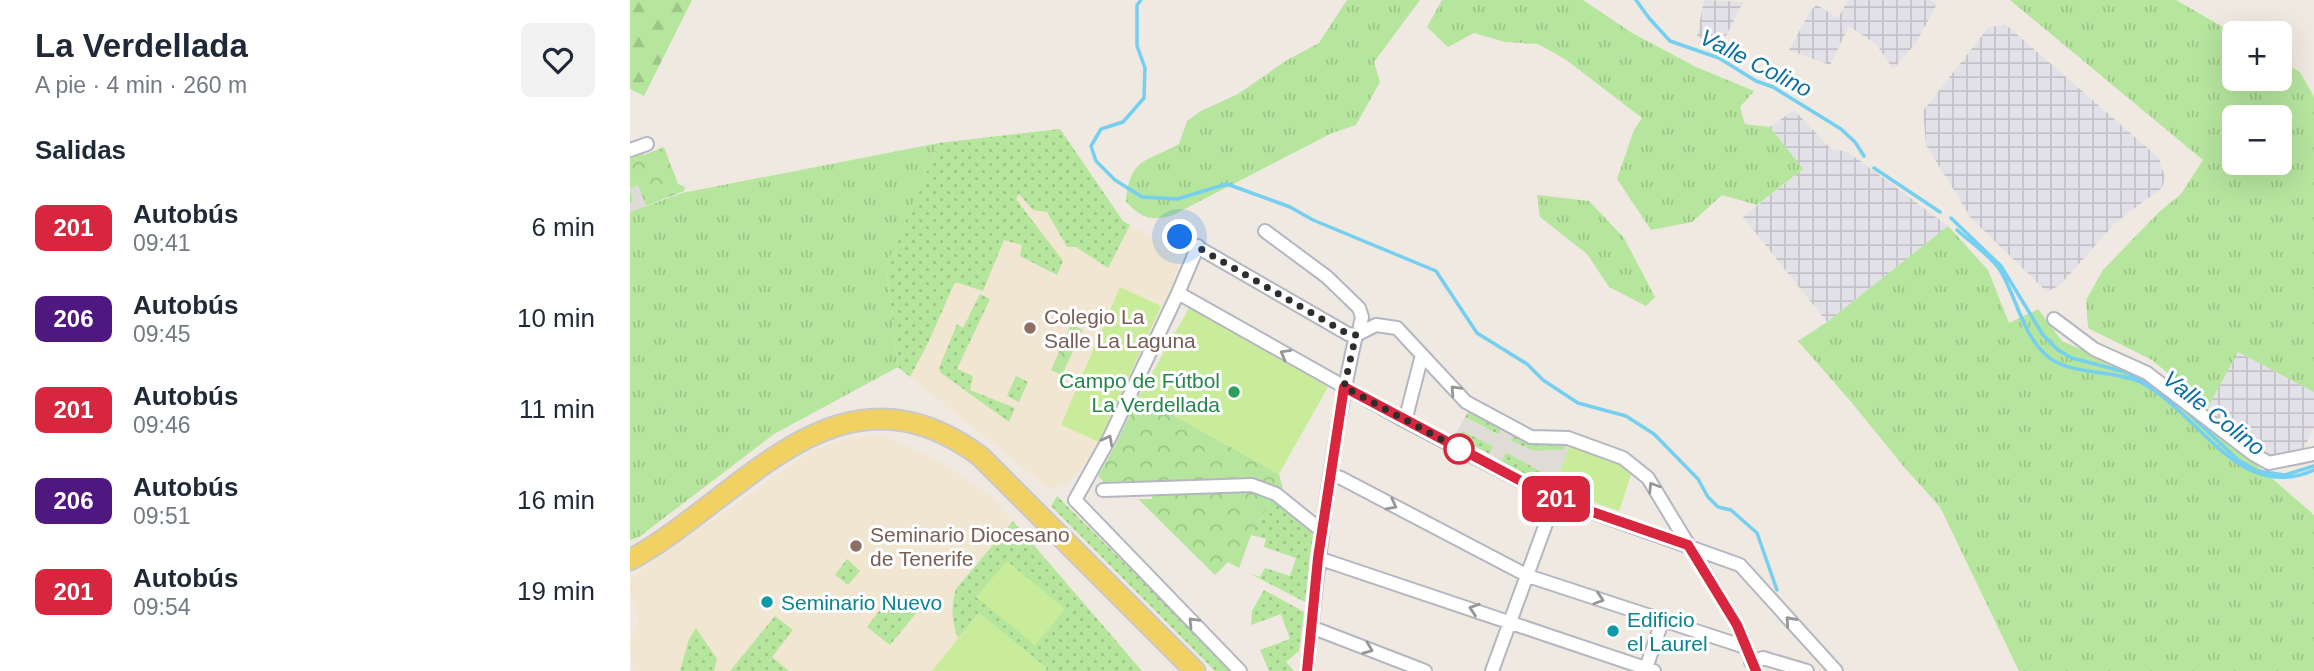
<!DOCTYPE html>
<html lang="es">
<head>
<meta charset="utf-8">
<style>
	:root { --surface:#fff; --page:#f2f2f3; --text:#1f2937; --muted:#747a83 }
	body { margin:0; font-family:Helvetica,sans-serif; background:var(--page); color:var(--text); height:100vh; display:flex; flex-direction:column; font-size:26px; white-space:nowrap }
	* { box-sizing:border-box; margin:0 }
	p { font-size:23px; color:var(--muted) }
	.icon { flex:none; width:38px; height:38px; fill:none; stroke:currentColor; stroke-width:2; stroke-linecap:round; stroke-linejoin:round }
	.map { position:relative; flex:1; overflow:hidden }
	.panel { display:flex; flex-direction:column; background:var(--surface); width:630px }
	.panel>* { flex:none }
	.badge { padding:0 14px; border-radius:10px; font-size:24px; line-height:46px }
	.tools { position:absolute; left:1592px; top:21px; display:grid; gap:14px }
	.tools a { display:grid; place-items:center; width:70px; height:70px; border-radius:10px; background:var(--surface); box-shadow:0 7px 28px #0002; font-size:35px }
	.you { position:absolute; width:35px; height:35px; margin:-18px; border:5px solid #fff; border-radius:50%; background:#1a73e8; box-shadow:0 0 0 10px #1a73e833 }
	.map>.badge { position:absolute; translate:-50% -50%; box-shadow:0 0 0 4px #fff }
	h2 { padding:0 35px; font-size:26px; line-height:63px }
	.round { display:grid; place-items:center; flex:none; width:74px; height:74px; border-radius:10px; background:var(--page) }
	.summary { display:flex; align-items:center; justify-content:space-between; height:119px; padding:0 35px }
	h1 { font-size:33px; font-weight:700; line-height:52px }
	ul { padding:0; list-style:none }
	li { display:flex; align-items:center; gap:21px; height:91px; padding:0 35px }
	li div { flex:1 }
	li b { display:block; font-size:26px }
	li em { font-style:normal }
	li .badge { min-width:77px; font-weight:700; text-align:center }
	main { display:flex; flex:1; min-height:0 }
	.map>svg:first-child { display:block }
	.industrial { fill:url(#industrial-grid) }
	.education { fill:#f0e6d1 }
	.grass { fill:url(#grass-tufts); fill-rule:evenodd }
	.forest { fill:url(#forest-firs) }
	.park { fill:url(#park-crowns) }
	.garden { fill:url(#garden-dots) }
	.pitch { fill:#c9ec9a }
	.plaza { fill:#dfdcd8 }
	.lines { fill:none; stroke-linecap:round; stroke-linejoin:round }
	.stream { stroke:#75cff0; stroke-width:3.5 }
	.street-casing { stroke:#b4b7c1; stroke-width:16 }
	.primary-casing { stroke:#c9c9c9; stroke-width:23 }
	.street { stroke:#fff; stroke-width:12 }
	.primary { stroke:#f2d163; stroke-width:19 }
	.oneway { stroke:#969696 }
	.line-casing { stroke:#fff; stroke-width:16 }
	.line { stroke:#d7263d; stroke-width:10 }
	.walk { stroke:#2e2e2e; stroke-width:7; stroke-dasharray:0 12.6 }
	.education-dot { fill:#8d6e63; stroke:#fff; stroke-width:2.5 }
	.leisure-dot { fill:#2e9e5b; stroke:#fff; stroke-width:2.5 }
	.stop-dot { fill:#fff; stroke:#d7263d; stroke-width:3.5 }
	.culture-dot { fill:#0f9aa8; stroke:#fff; stroke-width:2.5 }
	.labels { text-anchor:middle; dominant-baseline:central; stroke-width:6; stroke-linejoin:round; paint-order:stroke }
	.education-label { font-size:21px; fill:#785e54; stroke:#fff; text-anchor:start }
	.leisure-label { font-size:21px; fill:#27864d; stroke:#fff; text-anchor:end }
	.culture-label { font-size:21px; fill:#0d838f; stroke:#fff; text-anchor:start }
	.water-label { font-size:23px; font-style:italic; fill:#0d6fa3; stroke:#fff }
</style>
</head>
<body>
<main>
<section class="panel">
<div class="summary"><div><h1>La Verdellada</h1><p>A pie · 4 min · 260 m</p></div><a class="round"><svg class="icon" aria-label="heart" viewBox="0 0 24 24"><path d="M12 20l-8-8c-3-5 5-10 8-4 3-6 11-1 8 4z"/></svg></a></div>
<h2>Salidas</h2>
<ul>
<li><span class="badge" style="background:#d7263d;color:#fff">201</span><div><b>Autobús</b><p>09:41</p></div><em>6 min</em></li>
<li><span class="badge" style="background:#4f1780;color:#fff">206</span><div><b>Autobús</b><p>09:45</p></div><em>10 min</em></li>
<li><span class="badge" style="background:#d7263d;color:#fff">201</span><div><b>Autobús</b><p>09:46</p></div><em>11 min</em></li>
<li><span class="badge" style="background:#4f1780;color:#fff">206</span><div><b>Autobús</b><p>09:51</p></div><em>16 min</em></li>
<li><span class="badge" style="background:#d7263d;color:#fff">201</span><div><b>Autobús</b><p>09:54</p></div><em>19 min</em></li>
</ul>
</section>
<div class="map">
<svg width="1684" height="671" viewBox="0 0 1684 671">
	<defs>
		<pattern id="industrial-grid" width="8" height="8" patternUnits="userSpaceOnUse" patternTransform="scale(1.75)"><rect width="8" height="8" fill="#e3e1e8"/><path d="M0 4h8M4 0v8" fill="none" stroke="#c3c1c7"/></pattern>
		<pattern id="grass-tufts" width="24" height="20" patternUnits="userSpaceOnUse" patternTransform="scale(1.75)"><rect width="24" height="20" fill="#b6e59e"/><path d="M3 7l-1-3M5 7V3M7 7l1-3M15 17l-1-3M17 17v-4M19 17l1-3" fill="none" stroke="#9dc588"/></pattern>
		<pattern id="forest-firs" width="22" height="20" patternUnits="userSpaceOnUse" patternTransform="scale(1.75)"><rect width="22" height="20" fill="#b6e59e"/><path d="M5 1l3.5 6h-7zM16 11l3.5 6h-7z" fill="#9dc588"/></pattern>
		<pattern id="park-crowns" width="20" height="18" patternUnits="userSpaceOnUse" patternTransform="scale(1.75)"><rect width="20" height="18" fill="#b6e59e"/><path d="M2 6a3 3 0 1 1 6 0M12 15a3 3 0 1 1 6 0" fill="none" stroke="#9dc588"/></pattern>
		<pattern id="garden-dots" width="8" height="8" patternUnits="userSpaceOnUse" patternTransform="scale(1.75)"><rect width="8" height="8" fill="#b6e59e"/><path d="M2 2h.1M6 6h.1" fill="none" stroke="#9dc588" stroke-width="1.8" stroke-linecap="round"/></pattern>
	</defs>
	<rect width="100%" height="100%" fill="#efe9e1"/>
	<!-- industrial -->
	<path class="industrial" d="M 1074,0 L 1113,2 L 1096,36 L 1081,45 L 1067,36 Z
		M 1218,0 L 1299,0 L 1307,4 L 1286,43 L 1263,69 L 1247,45 L 1219,26 L 1200,65 L 1159,50 L 1181,10 L 1187,5 L 1208,18 Z
		M 1375,24 L 1529,158 L 1535,178 L 1532,188 L 1486,222 L 1430,285 L 1417,292 L 1341,218 L 1296,145 L 1293,111 L 1358,28 Z
		M 1164,110 L 1200,148 L 1218,152 L 1318,226 L 1197,322 L 1113,217 L 1173,169 L 1140,127 Z
		M 1608,352 L 1684,392 L 1684,428 L 1669,458 L 1639,463 L 1573,416 Z"/>
	<!-- education -->
	<path class="education" d="M 430,129 L 493,221 L 552,253 L 538,297 L 466,449 L 437,485 L 418,488 L 268,367 L 309,143 Z
		M 252,435 L 307,460 L 362,497 L 512,671 L 3,671 L 0,643 L 9,618 L 0,595 L 0,578 L 180,452 L 204,442 L 224,437 Z"/>
	<!-- grass -->
	<path class="grass" d="M 717,0 L 790,0 L 744,62 L 750,82 L 726,125 L 702,133 L 543,215 C 521,222 512,218 496,202 C 500,157 515,163 549,144 L 557,121 L 571,111 L 608,94 L 657,60 L 689,43 Z
		M 812,0 L 953,0 L 1002,33 L 1066,67 L 1124,91 L 1110,107 L 1115,124 L 1140,127 L 1173,169 L 1127,205 L 1092,195 L 1062,222 L 1021,230 L 987,179 L 1004,130 L 1012,118 L 935,59 L 908,44 L 875,42 L 844,33 L 818,47 L 797,27 Z
		M 1380,0 L 1546,0 L 1605,34 L 1605,79 L 1650,79 L 1650,61 L 1670,72 L 1684,97 L 1684,392 L 1608,352 L 1578,407 L 1522,360 L 1458,328 L 1456,300 L 1473,270 L 1528,213 L 1551,194 L 1573,160 ZM 1605,117 L 1650,117 L 1650,163 L 1605,163 Z
		M 309,143 L 256,266 L 268,367 L 144,434 L 9,537 L 0,540 L 0,212 L 52,193 Z
		M 907,195 L 959,201 L 994,238 L 1025,297 L 1016,306 L 979,287 L 957,254 L 910,217 Z
		M 1318,226 L 1358,270 L 1379,323 L 1408,309 L 1432,341 L 1509,374 L 1622,461 L 1684,515 L 1684,671 L 1389,671 L 1310,507 L 1274,467 L 1222,403 L 1168,341 L 1197,322 Z"/>
	<!-- forest -->
	<path class="forest" d="M 0,0 L 62,0 L 14,96 L 0,89 Z"/>
	<!-- park -->
	<path class="park" d="M 34,147 L 48,184 L 55,187 L 54,191 L 0,212 L 0,154 L 11,150 L 14,155 Z
		M 441,324 L 453,330 L 432,375 L 421,370 Z
		M 509,396 L 649,474 L 653,489 L 622,478 L 474,482 L 468,476 L 485,446 Z
		M 569,491 L 620,492 L 642,499 L 621,535 L 609,568 L 598,562 L 585,575 L 508,499 L 522,499 L 522,493 Z"/>
	<!-- garden -->
	<path class="garden" d="M 430,129 L 493,221 L 500,225 L 478,268 L 446,247 L 437,247 L 417,212 L 403,210 L 389,194 L 386,199 L 433,261 L 427,275 L 390,256 L 392,245 L 374,240 L 353,291 L 325,282 L 298,343 L 280,377 L 268,367 L 256,266 L 309,143 Z
		M 350,294 L 360,299 L 327,369 L 343,376 L 340,390 L 385,408 L 379,422 L 311,373 L 309,368 L 327,324 L 333,328 Z
		M 386,376 L 398,382 L 389,402 L 377,396 Z
		M 839,410 L 871,429 L 869,435 L 835,417 Z
		M 833,431 L 863,446 L 860,454 L 829,438 Z
		M 883,435 L 909,444 L 937,443 L 934,450 L 904,451 L 880,441 Z
		M 876,452 L 927,480 L 923,489 L 871,461 Z
		M 427,496 L 603,671 L 585,671 L 421,506 Z
		M 642,499 L 681,532 L 683,536 L 675,602 L 619,573 L 630,577 L 635,568 L 660,576 L 666,558 L 634,547 L 636,539 L 621,535 Z
		M 383,521 L 512,671 L 414,671 L 416,668 L 349,613 L 328,638 C 321,620 321,607 326,589 Z
		M 217,559 L 230,571 L 218,585 L 205,575 Z
		M 634,590 L 674,612 L 669,651 L 656,662 L 664,671 L 639,671 L 630,650 L 660,639 L 651,614 L 621,625 L 622,611 Z
		M 263,593 L 288,611 L 260,645 L 237,627 Z
		M 145,616 L 163,630 L 142,657 L 159,671 L 100,671 Z
		M 66,628 L 87,659 L 84,671 L 50,671 L 59,639 Z"/>
	<!-- pitch -->
	<path class="pitch" d="M 490,287 L 531,306 L 469,442 L 431,425 Z
		M 559,308 L 698,387 L 649,474 L 509,396 Z
		M 940,444 L 988,461 L 1003,469 L 989,511 L 923,489 Z
		M 377,561 L 435,609 L 405,645 L 346,597 Z
		M 349,613 L 417,668 L 414,671 L 302,671 Z"/>
	<!-- plaza -->
	<path class="plaza" d="M 8,185 L 16,206 L 0,212 L 0,203 L 3,202 L 0,188 Z
		M 835,417 L 868,435 L 871,429 L 883,435 L 881,441 L 904,451 L 934,450 L 937,443 L 940,444 L 927,480 L 876,452 L 871,461 L 860,454 L 863,446 L 833,431 L 829,438 L 825,435 Z"/>
	<g class="lines">
		<!-- stream -->
		<path class="stream" d="M 511,0 L 507,5 L 507,46 L 515,68 L 514,98 L 493,122 L 471,129 L 461,146 L 466,161 L 485,180 L 512,197 L 547,199 L 597,184 L 660,207 L 683,220 L 806,271 L 847,333 L 897,364 L 913,380 L 948,403 L 996,416 L 1024,434 L 1068,479 L 1078,497 L 1088,507 L 1101,510 L 1127,533 L 1147,590
			M 1006,0 L 1019,18 L 1040,41 L 1089,58 L 1126,81 L 1143,87 L 1211,129 L 1225,142 L 1234,156
			M 1244,168 L 1310,212
			M 1321,218 L 1371,266 L 1413,335 L 1428,350 L 1442,358 L 1495,372 L 1516,382 L 1554,409 L 1608,460 L 1627,471 L 1655,475 L 1684,466
			M 1327,230 C 1340,242 1360,255 1370,270 C 1386,296 1392,333 1415,354 C 1436,376 1483,369 1510,382 C 1569,411 1607,504 1684,470"/>
		<defs>
			<path id="street" d="M 0,150 L 17,144
				M 635,231 L 697,277 L 729,308 L 732,317 L 730,326 L 732,331
				M 550,237 L 718,334 L 726,335
				M 568,246 L 548,293 L 479,439 L 445,500 L 610,671
				M 548,293 L 775,421 L 925,499 L 1110,565 L 1206,671
				M 1424,319 L 1464,349 L 1517,373 L 1623,454 L 1639,463 L 1684,454
				M 726,335 L 746,325 L 767,328 L 836,402 L 901,437 L 938,438 L 993,458 L 1018,478 L 1107,625 L 1126,671
				M 775,421 L 792,355
				M 701,475 L 711,478 L 898,576 L 1115,647
				M 473,490 L 622,485 L 646,494 L 692,531
				M 688,558 L 1024,671
				M 681,627 L 795,671
				M 1121,662 L 1133,658 L 1177,671
				M 677,671 C 688,559 701,446 726,335
				M 862,671 L 925,499
				M 1015,671 L 1033,619"/>
			<path id="primary" d="M 0,560 C 116,496 207,351 350,456 L 565,671"/>
		</defs>
		<!-- street casing -->
		<use href="#street" class="street-casing"/>
		<!-- primary casing -->
		<use href="#primary" class="primary-casing"/>
		<!-- street -->
		<use href="#street" class="street"/>
		<!-- primary -->
		<use href="#primary" class="primary"/>
	</g>
	<!-- one-way arrows -->
	<defs><path id="oneway-chevron" d="M-2-3.5L2.5 0L-2 3.5" fill="none" stroke-width="1.6" stroke-linecap="round" stroke-linejoin="round" transform="scale(1.75)"/></defs>
	<g class="oneway">
		<use href="#oneway-chevron" transform="translate(655 354) rotate(-151)"/>
		<use href="#oneway-chevron" transform="translate(825 390) rotate(-133)"/>
		<use href="#oneway-chevron" transform="translate(478 440) rotate(-62)"/>
		<use href="#oneway-chevron" transform="translate(1023 487) rotate(-122)"/>
		<use href="#oneway-chevron" transform="translate(762 505) rotate(28)"/>
		<use href="#oneway-chevron" transform="translate(969 599) rotate(18)"/>
		<use href="#oneway-chevron" transform="translate(844 609) rotate(-162)"/>
		<use href="#oneway-chevron" transform="translate(1160 621) rotate(-132)"/>
		<use href="#oneway-chevron" transform="translate(563 622) rotate(-134)"/>
		<use href="#oneway-chevron" transform="translate(738 649) rotate(21)"/>
	</g>
	<g class="lines">
		<defs>
			<path id="line" d="M 677,671 L 688,558 L 714,387 L 925,499 L 1058,545 L 1107,625 L 1126,671"/>
		</defs>
		<!-- line casing -->
		<use href="#line" class="line-casing"/>
		<!-- line -->
		<use href="#line" class="line"/>
		<!-- walk -->
		<path class="walk" d="M 550,237 L 718,334 L 726,335 L 714,387 L 839,454 L 829,449"/>
	</g>
	<!-- markers -->
	<g class="education-dot">
		<circle cx="400" cy="328" r="7"/>
		<circle cx="226" cy="546" r="7"/>
	</g>
	<circle class="leisure-dot" cx="604" cy="392" r="7"/>
	<circle class="stop-dot" cx="829" cy="449" r="14"/>
	<g class="culture-dot">
		<circle cx="137" cy="602" r="7"/>
		<circle cx="983" cy="631" r="7"/>
	</g>
	<g class="labels">
		<!-- education labels -->
		<g class="education-label">
			<text x="414" y="316">Colegio La<tspan x="414" dy="24">Salle La Laguna</tspan></text>
			<text x="240" y="534">Seminario Diocesano<tspan x="240" dy="24">de Tenerife</tspan></text>
		</g>
		<!-- leisure labels -->
		<g class="leisure-label">
			<text x="590" y="380">Campo de Fútbol<tspan x="590" dy="24">La Verdellada</tspan></text>
		</g>
		<!-- culture labels -->
		<g class="culture-label">
			<text x="151" y="602">Seminario Nuevo</text>
			<text x="997" y="619">Edificio<tspan x="997" dy="24">el Laurel</tspan></text>
		</g>
		<!-- water labels -->
		<g class="water-label">
			<text transform="translate(1126 63) rotate(27)">Valle Colino</text>
			<text transform="translate(1584 413) rotate(38)">Valle Colino</text>
		</g>
	</g>
</svg>
<div class="tools">
<a>+</a>
<a>−</a>
</div>
<div class="you" style="left:550px;top:237px"></div>
<b class="badge" style="left:926px;top:499px;background:#d7263d;color:#fff">201</b>
</div>
</main>
</body>
</html>
